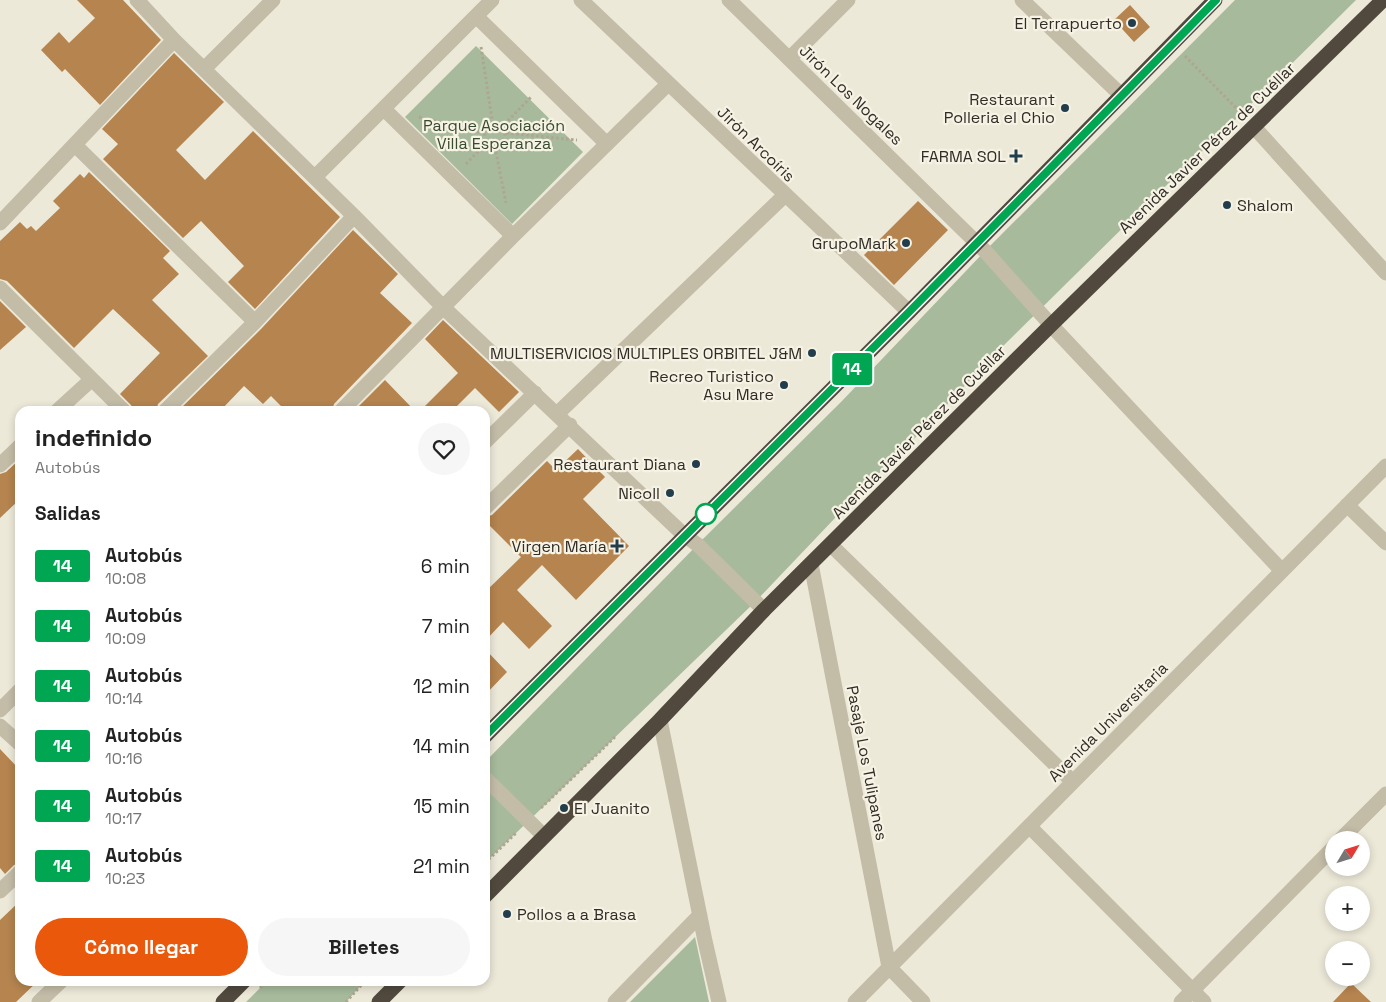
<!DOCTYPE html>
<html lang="es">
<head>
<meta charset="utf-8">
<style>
	:root { --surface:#fff; --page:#f6f6f6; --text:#222; --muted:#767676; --accent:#ea580c }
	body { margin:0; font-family:"Space Grotesk",sans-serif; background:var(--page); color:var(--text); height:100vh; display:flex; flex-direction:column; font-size:19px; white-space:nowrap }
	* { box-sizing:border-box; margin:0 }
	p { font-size:16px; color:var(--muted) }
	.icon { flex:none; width:28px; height:28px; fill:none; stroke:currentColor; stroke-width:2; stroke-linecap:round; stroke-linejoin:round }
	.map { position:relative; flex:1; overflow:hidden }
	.side { position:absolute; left:15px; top:406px; width:475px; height:580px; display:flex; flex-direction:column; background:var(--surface); border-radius:15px; box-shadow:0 2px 8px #0003 }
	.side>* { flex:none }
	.badge { padding:0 10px; border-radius:4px; font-size:18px; line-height:32px }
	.needle { width:32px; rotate:52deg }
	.buttons { position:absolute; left:1325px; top:831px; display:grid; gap:10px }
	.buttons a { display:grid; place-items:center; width:45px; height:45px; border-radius:50%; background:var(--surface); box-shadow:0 2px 8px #0003; font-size:25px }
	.map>.badge { position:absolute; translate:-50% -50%; box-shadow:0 0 0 2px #fff }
	h2 { padding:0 20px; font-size:19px; line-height:45px }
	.round { display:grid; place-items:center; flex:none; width:52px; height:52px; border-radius:26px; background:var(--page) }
	.head { display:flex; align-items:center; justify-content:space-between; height:85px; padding:0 20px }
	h1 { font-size:24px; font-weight:700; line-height:38px }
	.primary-button { display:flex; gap:10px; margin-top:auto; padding:10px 20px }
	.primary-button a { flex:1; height:58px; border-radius:30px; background:var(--accent); color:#fff; font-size:20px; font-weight:700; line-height:58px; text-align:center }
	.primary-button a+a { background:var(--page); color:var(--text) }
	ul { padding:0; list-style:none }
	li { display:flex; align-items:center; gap:15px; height:60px; padding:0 20px }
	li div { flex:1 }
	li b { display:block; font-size:19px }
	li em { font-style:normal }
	li .badge { min-width:55px; font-weight:700; text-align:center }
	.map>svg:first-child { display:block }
	.green { fill:#a7ba9b }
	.building { fill:#b5844f }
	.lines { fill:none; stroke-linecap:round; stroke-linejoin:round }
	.path { stroke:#afa691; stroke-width:3; stroke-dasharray:2.5 2.5; stroke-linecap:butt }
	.minor { stroke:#c3bca7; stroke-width:15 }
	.highway { stroke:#51493e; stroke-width:15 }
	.line-casing { stroke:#fff; stroke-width:11 }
	.line { stroke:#00a651; stroke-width:8 }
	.poi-dot { fill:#223e4c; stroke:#f6f2e4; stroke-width:2 }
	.stop-dot { fill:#fff; stroke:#00a651; stroke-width:2.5 }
	.labels { text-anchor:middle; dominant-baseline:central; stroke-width:4.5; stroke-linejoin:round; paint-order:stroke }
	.poi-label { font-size:16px; fill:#312c26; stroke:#f6f2e4; text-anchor:end }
	.street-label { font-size:16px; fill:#312c26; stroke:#f6f2e4 }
	.park-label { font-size:16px; fill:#384b2e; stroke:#f6f2e4 }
</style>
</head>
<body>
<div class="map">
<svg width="1386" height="1002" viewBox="0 0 1386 1002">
	<rect width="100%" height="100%" fill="#ede9d9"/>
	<!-- green -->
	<path class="green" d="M 1235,0 L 1356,0 L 1229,126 L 1152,199 L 997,352 L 922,431 L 856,496 L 755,602 L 485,863 L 485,762 L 703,539 L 842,401 L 985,251 Z
		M 476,46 L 583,152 L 512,224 L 405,117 Z
		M 695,937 L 709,1002 L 630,1002 Z
		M 267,981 L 365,981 L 346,1002 L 246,1002 Z"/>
	<!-- building -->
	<path class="building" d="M 77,0 L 123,0 L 161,40 L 100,105 L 65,69 L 62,72 L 41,50 L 59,32 L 69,43 L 95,18 Z
		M 1130,5 L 1150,27 L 1134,42 L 1114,20 Z
		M 174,53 L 224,102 L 176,150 L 205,180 L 253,131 L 340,217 L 255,309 L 228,282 L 244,266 L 201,221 L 183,238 L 103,159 L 118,144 L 102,129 Z
		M 89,172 L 170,251 L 163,258 L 179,274 L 152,300 L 208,356 L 158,404 L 156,411 L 133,411 L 131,405 L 120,394 L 160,353 L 113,309 L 74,348 L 7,281 L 0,279 L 0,241 L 20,222 L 27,229 L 31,226 L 36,231 L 60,208 L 53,201 L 80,174 L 84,178 Z
		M 918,201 L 948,230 L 894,285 L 864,255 Z
		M 353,230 L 398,274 L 380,293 L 412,323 L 334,404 L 332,411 L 286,411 L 271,396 L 263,404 L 244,386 L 220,411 L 178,411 L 262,328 Z
		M 0,301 L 26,327 L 0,350 Z
		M 443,320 L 519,392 L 499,412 L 475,388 L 452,411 L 420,411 L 458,373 L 425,339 Z
		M 385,380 L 415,411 L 354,411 Z
		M 578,449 L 605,477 L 583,499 L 629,546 L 576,600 L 542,565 L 517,590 L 552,626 L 529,649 L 503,622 L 485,641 L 485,592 L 521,557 L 485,521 L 485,517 L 492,515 L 547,461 L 556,470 Z
		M 20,459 L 20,499 L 0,518 L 0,474 L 6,472 Z
		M 485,649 L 507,672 L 485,695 Z
		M 0,749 L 20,770 L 20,863 L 14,865 L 5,874 L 0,868 Z
		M 20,901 L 20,981 L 38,981 L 16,1002 L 0,1002 L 0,920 Z
		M 1351,983 L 1371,1002 L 1333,1002 Z"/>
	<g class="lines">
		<!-- path -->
		<path class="path" d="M 481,47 L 493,126
			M 1185,56 L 1242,114
			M 419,117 L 484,133
			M 501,128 L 532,96
			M 505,133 C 505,148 490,151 484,138 C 485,124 497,122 505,133 L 577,140
			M 495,147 L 506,203
			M 466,164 L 486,143
			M 541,808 L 616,736
			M 485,863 L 517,832
			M 260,988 L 267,981
			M 346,1002 L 365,981"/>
		<!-- minor -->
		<path class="minor" d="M 137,0 L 174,40 L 354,216 L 444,308 L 684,535 L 698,545 L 764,610
			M 581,0 L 909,312
			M 729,0 L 985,251 L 1051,325 L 1282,571
			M 1022,0 L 1121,95
			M 476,16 L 607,144
			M 789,59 L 848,0
			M 204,69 L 273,0
			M 384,109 L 513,236
			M 1254,127 L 1386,273
			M 75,145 L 255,322
			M 315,177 L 492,0
			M 0,223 L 174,40
			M 0,288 L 124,411
			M 57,411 L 91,380
			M 165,411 L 255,322 L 354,216
			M 341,411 L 513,236 L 668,84
			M 557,414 L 785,195
			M 485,442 L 535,393
			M 0,465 L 20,446
			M 1347,505 L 1386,543
			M 485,508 L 570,425
			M 831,545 L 1073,782
			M 811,564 L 889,967 L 923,1002
			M 0,710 L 20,690
			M 660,720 L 705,941 L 719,1002
			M 0,726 L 20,744
			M 485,778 L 544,836
			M 1029,826 L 1204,1002
			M 1340,840 L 1386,794
			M 0,891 L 20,872
			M 39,1002 L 61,981
			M 615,1002 L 700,915
			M 855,1002 L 1386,466
			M 1181,1002 L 1334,847"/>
		<!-- highway -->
		<path class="highway" d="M 485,736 L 909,312 L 1215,0
			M 485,896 L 660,720 L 764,610 L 1051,325 L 1383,0
			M 223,1002 L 244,981
			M 379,1002 L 400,981"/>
	</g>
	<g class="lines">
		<defs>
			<path id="line" d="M 485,736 L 909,312 L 1216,0"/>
		</defs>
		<!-- line casing -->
		<use href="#line" class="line-casing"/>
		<!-- line -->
		<use href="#line" class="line"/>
	</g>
	<!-- markers -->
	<g class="poi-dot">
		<circle cx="1132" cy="23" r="5"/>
		<circle cx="1065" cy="108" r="5"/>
		<path d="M1013.5 148.5h5v5h5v5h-5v5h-5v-5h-5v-5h5z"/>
		<circle cx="1227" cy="205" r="5"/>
		<circle cx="906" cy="243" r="5"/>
		<circle cx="812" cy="353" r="5"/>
		<circle cx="784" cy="385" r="5"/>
		<circle cx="696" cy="464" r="5"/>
		<circle cx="670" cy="493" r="5"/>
		<path d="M614.5 538.5h5v5h5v5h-5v5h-5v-5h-5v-5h5z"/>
		<circle cx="564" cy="808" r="5"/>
		<circle cx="507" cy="914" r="5"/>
	</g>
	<circle class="stop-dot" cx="706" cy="514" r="10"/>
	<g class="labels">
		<!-- poi labels -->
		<g class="poi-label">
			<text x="1122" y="23">El Terrapuerto</text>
			<text x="1055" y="99">Restaurant<tspan x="1055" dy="18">Polleria el Chio</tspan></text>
			<text x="1006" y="156">FARMA SOL</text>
			<text x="1237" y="205" text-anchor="start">Shalom</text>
			<text x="896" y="243">GrupoMark</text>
			<text x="802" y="353">MULTISERVICIOS MULTIPLES ORBITEL J&amp;M</text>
			<text x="774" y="376">Recreo Turistico<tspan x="774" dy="18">Asu Mare</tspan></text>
			<text x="686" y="464">Restaurant Diana</text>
			<text x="660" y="493">Nicoll</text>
			<text x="607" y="546">Virgen María</text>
			<text x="574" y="808" text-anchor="start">El Juanito</text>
			<text x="517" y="914" text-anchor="start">Pollos a a Brasa</text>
		</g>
		<!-- street labels -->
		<g class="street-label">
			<text transform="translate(851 95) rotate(44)">Jirón Los Nogales</text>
			<text transform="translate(756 144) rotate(44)">Jirón Arcoíris</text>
			<text transform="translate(1207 148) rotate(-44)">Avenida Javier Pérez de Cuéllar</text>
			<text transform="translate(919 432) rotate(-45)">Avenida Javier Pérez de Cuéllar</text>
			<text transform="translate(1108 722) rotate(-45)">Avenida Universitaria</text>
			<text transform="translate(867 763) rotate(79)">Pasaje Los Tulipanes</text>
		</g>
		<!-- park labels -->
		<g class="park-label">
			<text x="494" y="125">Parque Asociación<tspan x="494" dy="18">Villa Esperanza</tspan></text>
		</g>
	</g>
</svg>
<div class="buttons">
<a><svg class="needle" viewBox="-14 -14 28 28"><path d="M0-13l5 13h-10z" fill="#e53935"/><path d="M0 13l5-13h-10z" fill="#767676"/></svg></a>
<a>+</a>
<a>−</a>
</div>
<b class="badge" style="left:852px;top:369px;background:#00a651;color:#fff">14</b>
<section class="side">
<div class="head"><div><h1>indefinido</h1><p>Autobús</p></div><a class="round"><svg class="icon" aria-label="heart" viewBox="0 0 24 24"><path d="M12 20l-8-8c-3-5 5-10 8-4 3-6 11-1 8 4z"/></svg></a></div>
<h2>Salidas</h2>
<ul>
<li><span class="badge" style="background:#00a651;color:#fff">14</span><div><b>Autobús</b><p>10:08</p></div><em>6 min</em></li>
<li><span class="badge" style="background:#00a651;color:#fff">14</span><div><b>Autobús</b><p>10:09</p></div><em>7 min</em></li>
<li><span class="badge" style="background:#00a651;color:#fff">14</span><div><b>Autobús</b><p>10:14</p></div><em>12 min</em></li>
<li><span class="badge" style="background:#00a651;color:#fff">14</span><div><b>Autobús</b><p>10:16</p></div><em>14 min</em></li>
<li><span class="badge" style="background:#00a651;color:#fff">14</span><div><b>Autobús</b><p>10:17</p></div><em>15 min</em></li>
<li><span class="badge" style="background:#00a651;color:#fff">14</span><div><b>Autobús</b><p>10:23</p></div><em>21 min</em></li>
</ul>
<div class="primary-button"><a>Cómo llegar</a><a>Billetes</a></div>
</section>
</div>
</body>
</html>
